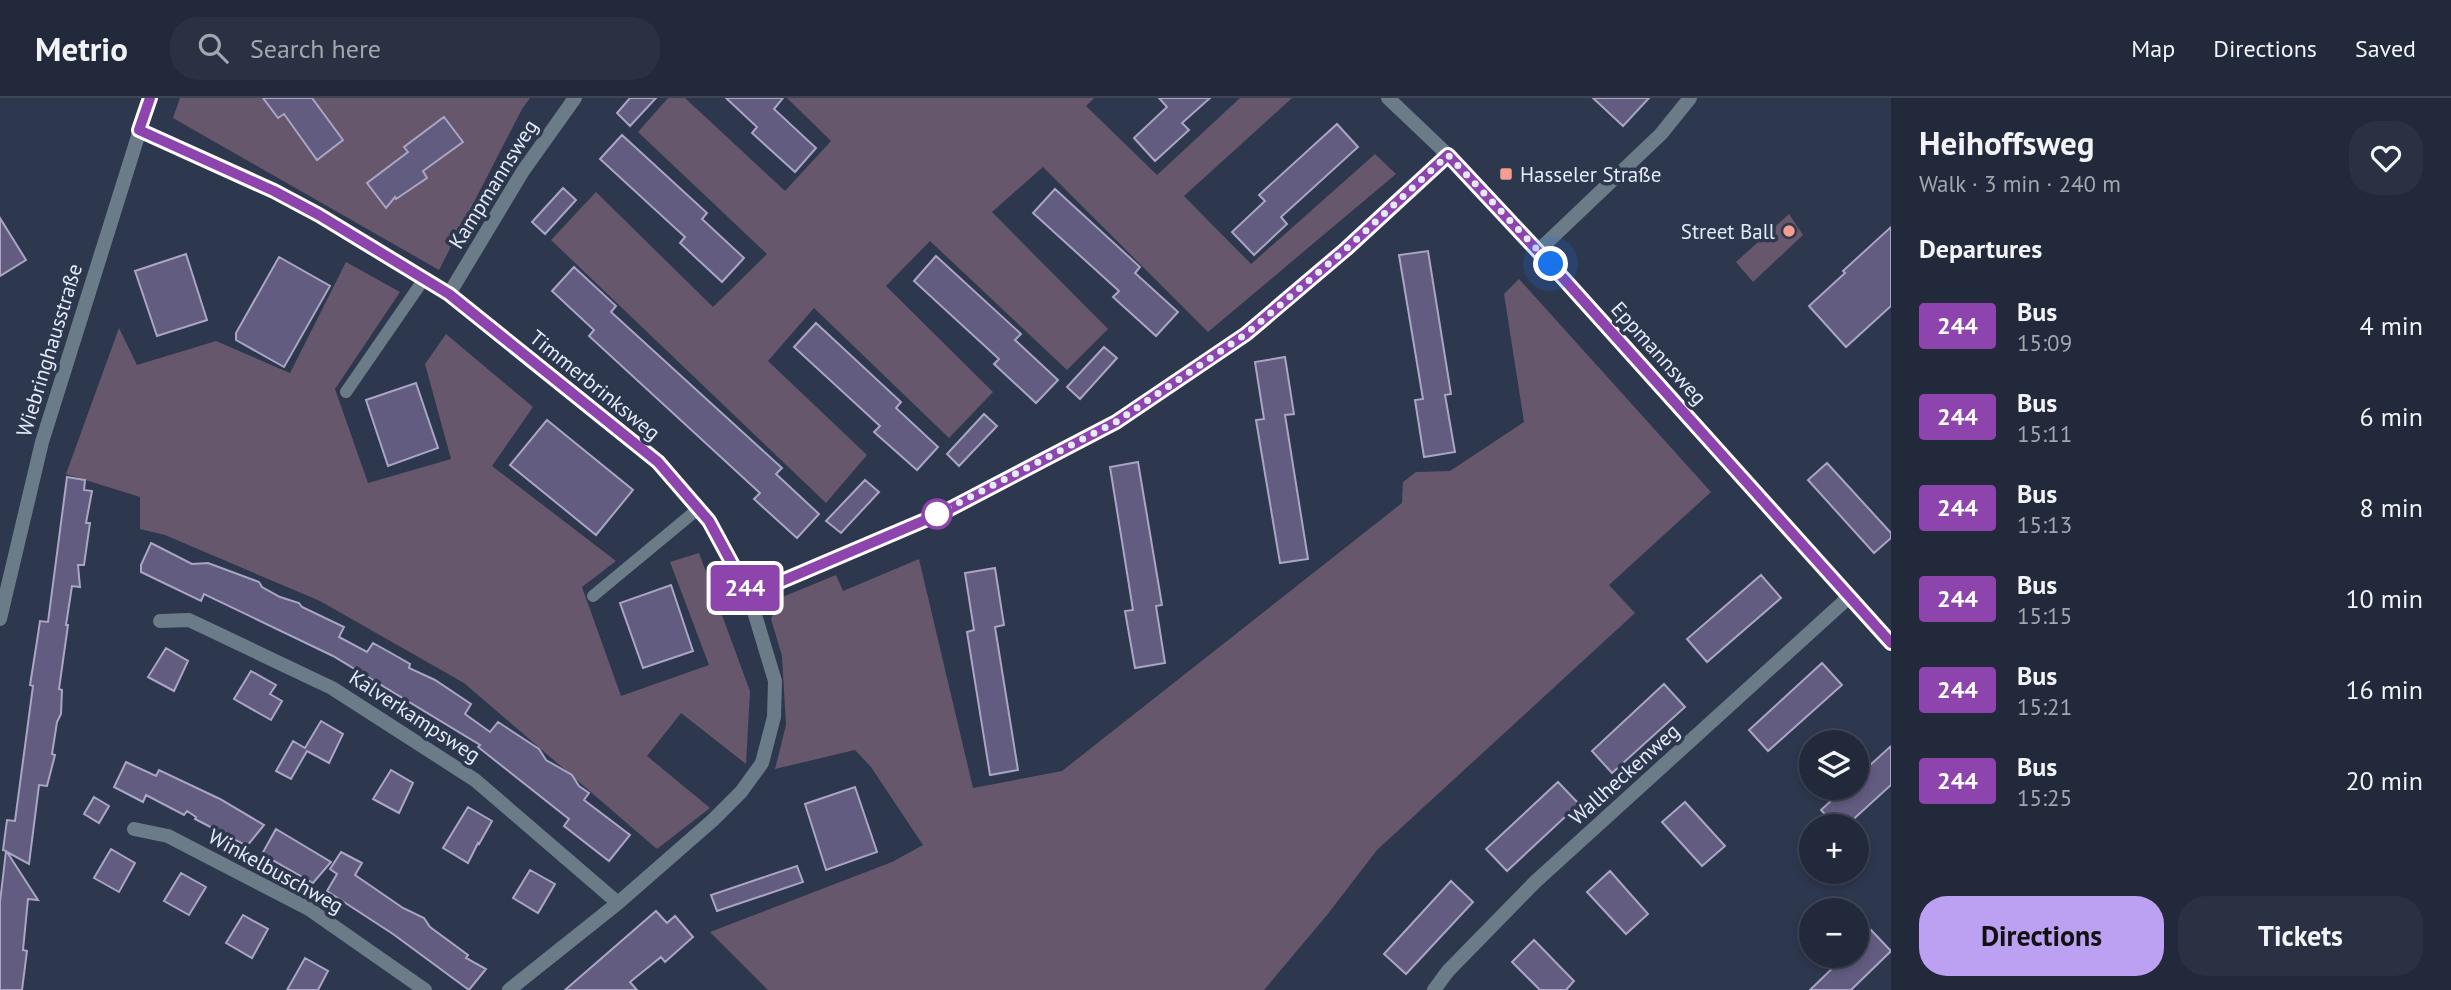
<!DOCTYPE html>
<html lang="en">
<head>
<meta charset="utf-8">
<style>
	:root { --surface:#22293a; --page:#2a3142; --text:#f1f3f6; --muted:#a2a6af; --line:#3f4554; --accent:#bca0f2 }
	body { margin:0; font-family:"PT Sans",sans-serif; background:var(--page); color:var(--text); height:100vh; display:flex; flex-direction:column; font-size:26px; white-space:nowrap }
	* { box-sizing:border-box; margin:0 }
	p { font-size:23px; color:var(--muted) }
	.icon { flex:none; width:38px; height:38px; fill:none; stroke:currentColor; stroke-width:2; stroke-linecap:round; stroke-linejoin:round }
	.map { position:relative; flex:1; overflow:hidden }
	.panel { display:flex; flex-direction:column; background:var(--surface); width:560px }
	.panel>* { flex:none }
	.badge { padding:0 14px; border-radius:5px; font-size:24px; line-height:46px }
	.fabs { position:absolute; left:1799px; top:632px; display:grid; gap:14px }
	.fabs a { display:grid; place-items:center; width:70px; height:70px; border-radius:50%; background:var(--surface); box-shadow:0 4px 10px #0003,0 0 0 2px var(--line); font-size:35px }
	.you { position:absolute; width:35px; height:35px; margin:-18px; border:5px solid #fff; border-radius:50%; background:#1a73e8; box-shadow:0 0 0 10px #1a73e833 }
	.map>.badge { position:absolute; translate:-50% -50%; box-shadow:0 0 0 4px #fff }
	h2 { padding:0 28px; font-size:26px; line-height:63px }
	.round { display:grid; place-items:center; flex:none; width:74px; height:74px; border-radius:28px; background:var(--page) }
	.head { display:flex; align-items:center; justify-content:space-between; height:119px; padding:0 28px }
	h1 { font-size:33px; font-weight:700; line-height:52px }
	.primary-button { display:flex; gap:14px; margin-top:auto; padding:14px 28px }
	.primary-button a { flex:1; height:80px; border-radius:28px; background:var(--accent); color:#111; font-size:28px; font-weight:700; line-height:80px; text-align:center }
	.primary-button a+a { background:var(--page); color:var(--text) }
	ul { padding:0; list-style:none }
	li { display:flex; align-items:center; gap:21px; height:91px; padding:0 28px }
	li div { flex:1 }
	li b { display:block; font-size:26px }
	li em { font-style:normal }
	li .badge { min-width:77px; font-weight:700; text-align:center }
	header { display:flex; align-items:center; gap:42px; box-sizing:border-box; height:98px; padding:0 35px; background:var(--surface); border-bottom:2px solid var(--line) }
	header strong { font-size:33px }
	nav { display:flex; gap:38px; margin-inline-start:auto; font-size:24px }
	.search { width:490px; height:63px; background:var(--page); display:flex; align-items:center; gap:18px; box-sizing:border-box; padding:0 24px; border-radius:28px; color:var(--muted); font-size:26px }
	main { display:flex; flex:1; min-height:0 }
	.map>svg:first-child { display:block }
	.green { fill:#66576c }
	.building { fill:#625c81; stroke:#a9a5c3; stroke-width:2 }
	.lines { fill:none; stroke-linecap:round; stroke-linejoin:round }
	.service { stroke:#6b7b87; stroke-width:12 }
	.minor { stroke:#6b7b87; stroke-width:14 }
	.tertiary { stroke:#6b7b87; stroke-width:14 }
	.line-casing { stroke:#fff; stroke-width:16 }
	.line { stroke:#8e44ad; stroke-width:10 }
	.walk { stroke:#e3eaf9; stroke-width:7; stroke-dasharray:0 12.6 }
	.poi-dot { fill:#f59d8e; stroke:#2d374e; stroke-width:2.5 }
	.stop-dot { fill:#fff; stroke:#8e44ad; stroke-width:3.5 }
	.labels { text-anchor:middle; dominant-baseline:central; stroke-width:7; stroke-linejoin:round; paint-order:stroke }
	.poi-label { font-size:21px; fill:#e3eaf9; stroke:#2d374e; text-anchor:start }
	.street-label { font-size:21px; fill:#e3eaf9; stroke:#2d374e }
</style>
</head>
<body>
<header>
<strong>Metrio</strong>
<div class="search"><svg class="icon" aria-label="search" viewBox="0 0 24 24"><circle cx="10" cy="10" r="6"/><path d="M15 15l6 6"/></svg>Search here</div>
<nav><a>Map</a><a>Directions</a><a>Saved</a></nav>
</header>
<main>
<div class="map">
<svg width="1891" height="892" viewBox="0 0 1891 892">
	<rect width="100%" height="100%" fill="#2d374e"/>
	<!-- green -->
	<path class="green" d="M 180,0 L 530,0 L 522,11 L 439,172 L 173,20 Z
		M 668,0 L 685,0 L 785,93 L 831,43 L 787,0 L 1094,0 L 1086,8 L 1157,77 L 1240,0 L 1292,0 L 1184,98 L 1251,166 L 1375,56 L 1396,76 L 1208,234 L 1043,69 L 992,114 L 1108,231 L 1067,272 L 930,143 L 886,188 L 993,294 L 949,340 L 814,210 L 768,263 L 867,357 L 826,405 L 551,142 L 596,94 L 713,209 L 767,156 L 638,34 Z
		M 1789,116 L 1803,137 L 1753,184 L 1736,164 Z
		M 346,164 L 400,194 L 335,291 L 368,385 L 451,361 L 425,266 L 446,236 L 533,309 L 492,368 L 616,463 L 582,489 L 621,598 L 709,567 L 670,464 L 699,455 L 750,593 L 746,666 L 681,615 L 647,658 L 710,710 L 657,751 L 464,585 L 320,503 L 165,437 L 140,431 L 140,399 L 66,376 L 119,230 L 137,267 L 216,243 L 290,275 Z
		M 1519,181 L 1711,394 L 1609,487 L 1635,515 L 1377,752 L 1327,817 L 1264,892 L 768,892 L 710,834 L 892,764 L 923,747 L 871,669 L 855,652 L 775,671 L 786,627 L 782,558 L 771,521 L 780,500 L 836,477 L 843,493 L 919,461 L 973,690 L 1062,673 L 1402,405 L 1403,384 L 1416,374 L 1450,373 L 1524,324 L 1504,196 Z"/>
	<!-- building -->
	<path class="building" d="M 263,0 L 312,0 L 343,42 L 317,62 L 284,16 L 278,20 Z
		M 630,0 L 656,0 L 630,28 L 617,15 Z
		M 726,0 L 783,0 L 774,11 L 816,50 L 795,74 L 752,35 L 757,29 Z
		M 1159,0 L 1210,0 L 1182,25 L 1189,32 L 1155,63 L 1134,40 L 1167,9 Z
		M 1593,0 L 1649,0 L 1623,28 Z
		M 444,19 L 463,44 L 423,73 L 427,80 L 396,101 L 395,99 L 386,110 L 367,85 L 408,54 L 404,49 Z
		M 1337,26 L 1358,49 L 1281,119 L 1287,126 L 1254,157 L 1232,134 L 1265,103 L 1259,97 Z
		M 622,37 L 707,115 L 702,121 L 744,160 L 722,184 L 680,145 L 685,139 L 600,61 Z
		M 563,90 L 576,102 L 545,136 L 532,124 Z
		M 1055,91 L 1140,169 L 1135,175 L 1178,214 L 1156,238 L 1113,199 L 1119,193 L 1033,115 Z
		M 0,120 L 26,162 L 0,178 Z
		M 1891,129 L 1891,208 L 1846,249 L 1809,208 L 1845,175 L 1843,173 Z
		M 1428,153 L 1451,296 L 1445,297 L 1455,354 L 1424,359 L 1415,302 L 1423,301 L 1399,157 Z
		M 186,156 L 207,222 L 157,238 L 135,173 Z
		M 936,158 L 1021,236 L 1015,242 L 1058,282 L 1036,305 L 994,266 L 999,261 L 914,183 Z
		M 279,159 L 330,188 L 284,269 L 236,242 L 236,235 Z
		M 574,169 L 616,208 L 611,214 L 782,370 L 776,376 L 819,416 L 797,440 L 754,401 L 760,395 L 589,238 L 594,232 L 552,193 Z
		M 816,225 L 901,304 L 896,310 L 938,349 L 917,372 L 874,334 L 880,328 L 794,249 Z
		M 1104,249 L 1117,260 L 1080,301 L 1067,289 Z
		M 1285,259 L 1294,316 L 1285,317 L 1308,461 L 1280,465 L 1256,322 L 1264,321 L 1255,264 Z
		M 416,285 L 438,350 L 388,368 L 366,302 Z
		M 984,316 L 997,328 L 959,368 L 947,356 Z
		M 547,322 L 633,392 L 596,437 L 510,367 Z
		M 1138,364 L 1162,507 L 1156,508 L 1165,565 L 1135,570 L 1125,513 L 1133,512 L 1110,369 Z
		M 1827,365 L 1891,435 L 1891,440 L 1874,455 L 1808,382 Z
		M 67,379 L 85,382 L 84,392 L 92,393 L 86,425 L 90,425 L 84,467 L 78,467 L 80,489 L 72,488 L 66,527 L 68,527 L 59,591 L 62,592 L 61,616 L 57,624 L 52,656 L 55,657 L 47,688 L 39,687 L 29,766 L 7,754 L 38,802 L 28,801 L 23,852 L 27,853 L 22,892 L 0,892 L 0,804 L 6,753 L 3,752 L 7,722 L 15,723 L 33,588 L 30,587 L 37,543 L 40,523 L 48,524 Z
		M 865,382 L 879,394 L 841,435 L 826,423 Z
		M 151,445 L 192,466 L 208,465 L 259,484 L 262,489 L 280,499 L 299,505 L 302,509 L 344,529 L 339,539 L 367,554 L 373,545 L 398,559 L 410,566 L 409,570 L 435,582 L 471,606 L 465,616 L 490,634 L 498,624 L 539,651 L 546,662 L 572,677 L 579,688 L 589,695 L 584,702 L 630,737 L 609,763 L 564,728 L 569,721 L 478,649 L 480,647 L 333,558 L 204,496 L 201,503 L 141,474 L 141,467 Z
		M 995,470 L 1004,527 L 995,529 L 1018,672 L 990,677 L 967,534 L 974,532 L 965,475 Z
		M 1761,477 L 1781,500 L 1707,564 L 1687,541 Z
		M 671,487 L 693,553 L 643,570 L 620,505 Z
		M 166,550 L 188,563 L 174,593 L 148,579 Z
		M 1822,565 L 1842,587 L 1768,653 L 1749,632 Z
		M 251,573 L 276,587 L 270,596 L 282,603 L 271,622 L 234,601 Z
		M 1664,586 L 1685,609 L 1612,675 L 1592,653 Z
		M 321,623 L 343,636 L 329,665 L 307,653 L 291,681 L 276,673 L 293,643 L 305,650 Z
		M 1891,648 L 1891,687 L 1846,728 L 1836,728 L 1821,712 L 1845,690 L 1857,690 L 1857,679 Z
		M 126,664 L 156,678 L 159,672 L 220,701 L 264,727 L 247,748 L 195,721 L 196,719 L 187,713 L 184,717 L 146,697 L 143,704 L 114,689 Z
		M 391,672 L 413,685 L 399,715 L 373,701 Z
		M 1558,684 L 1579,706 L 1507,773 L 1486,751 Z
		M 855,689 L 877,754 L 826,772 L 805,706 Z
		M 94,699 L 109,708 L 99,725 L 84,716 Z
		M 1685,704 L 1725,748 L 1702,768 L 1662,724 Z
		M 468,709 L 492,723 L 479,746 L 478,745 L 468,765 L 443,750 Z
		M 276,731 L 331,764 L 313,785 L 262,756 Z
		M 111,751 L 135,765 L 119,794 L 94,780 Z
		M 341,754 L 362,765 L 355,777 L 403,810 L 424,820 L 430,829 L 468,857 L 466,860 L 486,871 L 469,892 L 393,836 L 327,793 L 337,776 L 330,771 Z
		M 797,768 L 803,784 L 717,813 L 711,797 Z
		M 530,772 L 555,786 L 538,815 L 513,800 Z
		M 1610,773 L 1648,816 L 1626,836 L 1587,794 Z
		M 181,775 L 206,789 L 189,817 L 164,803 Z
		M 1451,783 L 1473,804 L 1406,876 L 1384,856 Z
		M 656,813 L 667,825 L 675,818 L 693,839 L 665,864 L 661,859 L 630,884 L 637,892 L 565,892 Z
		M 243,817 L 268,831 L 252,860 L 226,845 Z
		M 1871,832 L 1891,853 L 1851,892 L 1810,892 L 1845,858 L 1857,858 L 1857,846 Z
		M 1534,842 L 1574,883 L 1566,892 L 1540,892 L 1512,864 Z
		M 305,860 L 328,873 L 318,892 L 287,892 Z"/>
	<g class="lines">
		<!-- service -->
		<path class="service" d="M 346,294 L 424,181
			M 593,498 L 698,411"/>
		<!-- minor -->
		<path class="minor" d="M 139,32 L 274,93 L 319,117 L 449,196 L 658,364 L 709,423 L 749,497 L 775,583 L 774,619 L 762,665 L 741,694 L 713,722 L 618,805 L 509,892
			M 1538,153 L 1661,36 L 1690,0
			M 449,196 L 523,73 L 575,0
			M 749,497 L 944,414 L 1116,324 L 1246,236 L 1346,151 L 1448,57
			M 0,521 L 42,344 L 150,0
			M 160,523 L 189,522 L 332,590 L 475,682 L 618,805
			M 134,731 L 168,738 L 309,811 L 425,892
			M 1434,892 L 1448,873 L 1535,784 L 1849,499"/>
		<!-- tertiary -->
		<path class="tertiary" d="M 1388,0 L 1448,57 L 1538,153 L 1891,545"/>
	</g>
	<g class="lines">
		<defs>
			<path id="line" d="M 150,0 L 139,32 L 274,93 L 319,117 L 449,196 L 658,364 L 709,423 L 749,497 L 944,414 L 1116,324 L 1246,236 L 1346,151 L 1448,57 L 1563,180 L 1891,545"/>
		</defs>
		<!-- line casing -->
		<use href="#line" class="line-casing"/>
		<!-- line -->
		<use href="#line" class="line"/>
		<!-- walk -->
		<path class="walk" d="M 937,416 L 1116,324 L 1246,236 L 1346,151 L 1448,57 L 1551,166"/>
	</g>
	<!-- markers -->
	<g class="poi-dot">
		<rect x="1499" y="69" width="14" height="14" rx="3.5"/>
		<circle cx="1789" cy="133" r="7"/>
	</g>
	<circle class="stop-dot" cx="937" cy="416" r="14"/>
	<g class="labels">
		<!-- poi labels -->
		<g class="poi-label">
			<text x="1520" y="76">Hasseler Straße</text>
			<text x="1775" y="133" text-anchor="end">Street Ball</text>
		</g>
		<!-- street labels -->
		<g class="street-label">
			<text transform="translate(493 86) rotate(-58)">Kampmannsweg</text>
			<text transform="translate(49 252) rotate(-73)">Wiebringhausstraße</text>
			<text transform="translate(1659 255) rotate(48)">Eppmannsweg</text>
			<text transform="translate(595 287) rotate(39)">Timmerbrinksweg</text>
			<text transform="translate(415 618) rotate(33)">Kalverkampsweg</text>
			<text transform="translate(1624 676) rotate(-42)">Wallheckenweg</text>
			<text transform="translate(276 773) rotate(29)">Winkelbuschweg</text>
		</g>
	</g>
</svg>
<div class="fabs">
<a><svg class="icon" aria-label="layers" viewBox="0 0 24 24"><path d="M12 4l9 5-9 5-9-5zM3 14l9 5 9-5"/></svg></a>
<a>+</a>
<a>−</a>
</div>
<div class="you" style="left:1551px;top:166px"></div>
<b class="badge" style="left:745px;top:490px;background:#8e44ad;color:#fff">244</b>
</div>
<section class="panel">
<div class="head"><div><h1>Heihoffsweg</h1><p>Walk · 3 min · 240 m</p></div><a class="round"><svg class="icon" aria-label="heart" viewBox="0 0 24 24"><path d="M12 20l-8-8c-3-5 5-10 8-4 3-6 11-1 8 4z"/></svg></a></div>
<h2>Departures</h2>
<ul>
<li><span class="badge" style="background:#8e44ad;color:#fff">244</span><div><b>Bus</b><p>15:09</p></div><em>4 min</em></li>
<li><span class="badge" style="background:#8e44ad;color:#fff">244</span><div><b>Bus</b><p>15:11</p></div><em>6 min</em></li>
<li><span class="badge" style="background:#8e44ad;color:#fff">244</span><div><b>Bus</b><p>15:13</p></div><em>8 min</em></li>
<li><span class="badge" style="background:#8e44ad;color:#fff">244</span><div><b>Bus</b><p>15:15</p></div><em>10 min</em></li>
<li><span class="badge" style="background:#8e44ad;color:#fff">244</span><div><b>Bus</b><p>15:21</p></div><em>16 min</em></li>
<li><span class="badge" style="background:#8e44ad;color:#fff">244</span><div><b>Bus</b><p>15:25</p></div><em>20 min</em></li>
</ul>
<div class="primary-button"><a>Directions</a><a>Tickets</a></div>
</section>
</main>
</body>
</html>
